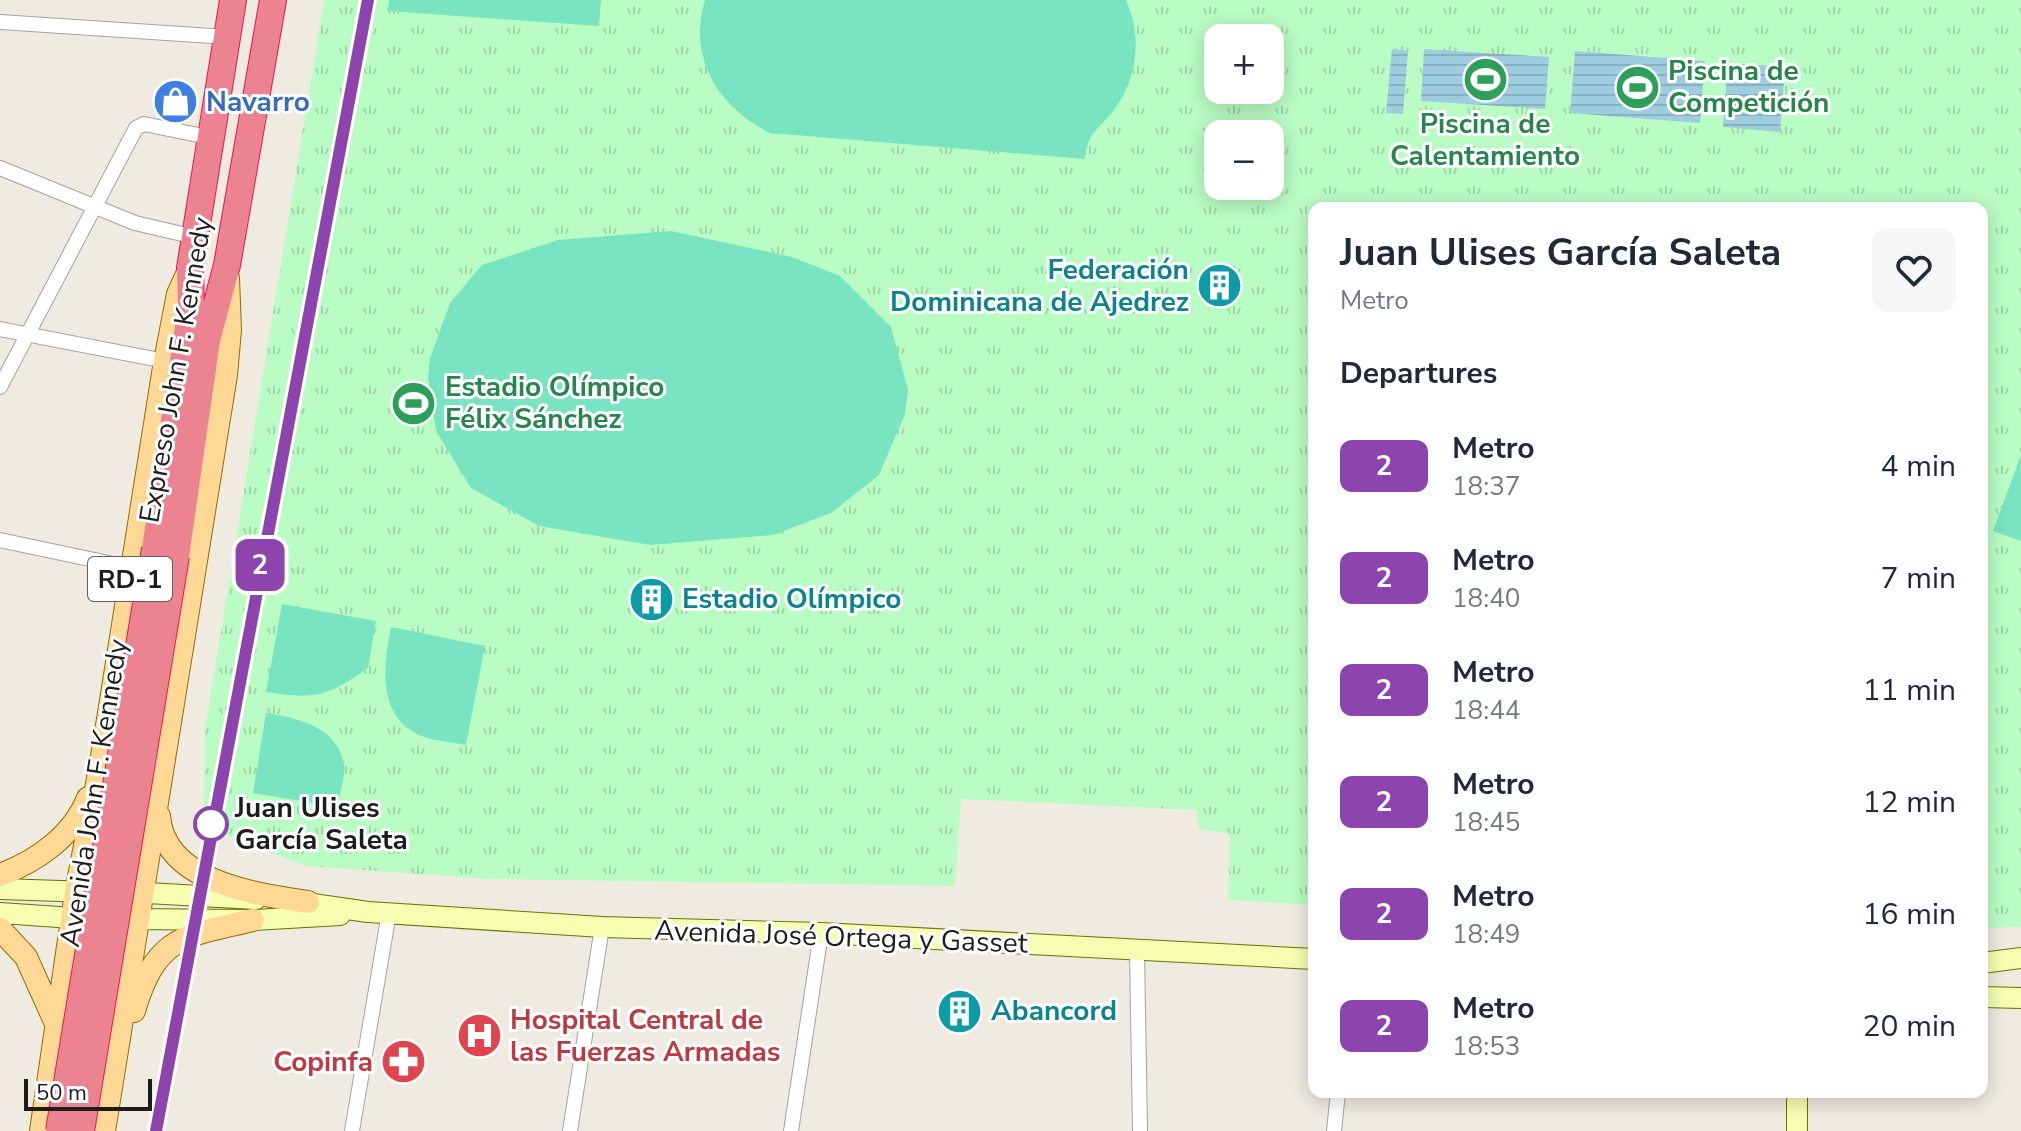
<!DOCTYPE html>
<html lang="en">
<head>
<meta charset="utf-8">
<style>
	:root { --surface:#fff; --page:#f6f6f7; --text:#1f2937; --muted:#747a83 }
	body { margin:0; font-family:"Nunito Sans",sans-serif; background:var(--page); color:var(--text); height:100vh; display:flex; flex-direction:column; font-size:30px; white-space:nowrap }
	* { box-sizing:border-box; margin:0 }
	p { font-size:26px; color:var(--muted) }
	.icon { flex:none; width:44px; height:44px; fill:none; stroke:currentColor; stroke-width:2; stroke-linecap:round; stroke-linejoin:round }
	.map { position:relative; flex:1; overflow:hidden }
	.side { position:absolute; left:1308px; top:202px; width:680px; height:896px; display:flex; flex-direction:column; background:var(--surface); border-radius:16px; box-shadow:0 4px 20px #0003 }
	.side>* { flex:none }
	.badge { padding:0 16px; border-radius:12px; font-size:28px; line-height:52px }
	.controls { position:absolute; left:1204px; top:24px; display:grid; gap:16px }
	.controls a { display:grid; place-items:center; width:80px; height:80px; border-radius:16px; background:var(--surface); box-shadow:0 4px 20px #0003; font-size:40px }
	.scale { position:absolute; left:24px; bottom:20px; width:128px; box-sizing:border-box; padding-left:8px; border:4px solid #1d1d1d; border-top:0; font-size:22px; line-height:28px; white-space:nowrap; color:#1d1d1d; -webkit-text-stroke:6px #fff; paint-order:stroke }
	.map>.badge { position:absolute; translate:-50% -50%; box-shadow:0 0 0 4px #fff }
	h2 { padding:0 32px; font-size:30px; line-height:72px }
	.round { display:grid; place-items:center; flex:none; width:84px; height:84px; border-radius:16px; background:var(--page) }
	.headline { display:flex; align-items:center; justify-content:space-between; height:136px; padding:0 32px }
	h1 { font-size:38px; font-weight:700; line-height:60px }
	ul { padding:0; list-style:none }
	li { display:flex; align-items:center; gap:24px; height:112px; padding:0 32px }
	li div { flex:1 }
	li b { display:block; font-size:30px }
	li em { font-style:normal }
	li .badge { min-width:88px; font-weight:700; text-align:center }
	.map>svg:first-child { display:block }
	.park { fill:url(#park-tufts); fill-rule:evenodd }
	.pitch { fill:#79e4c2 }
	.water { fill:url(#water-rules) }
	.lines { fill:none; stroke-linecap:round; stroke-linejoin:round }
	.street-casing { stroke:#a4a4a4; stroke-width:16 }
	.secondary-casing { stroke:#637700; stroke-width:22 }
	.primary-casing { stroke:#956d00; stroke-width:24 }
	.highway-casing { stroke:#e41851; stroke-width:28 }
	.street { stroke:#fff; stroke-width:14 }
	.secondary { stroke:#f5feb1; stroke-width:20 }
	.primary { stroke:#ffd896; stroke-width:22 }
	.highway { stroke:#ec8390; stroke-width:26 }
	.highway-bridge-casing { stroke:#e41851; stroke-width:28; stroke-linecap:butt }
	.highway-bridge { stroke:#ec8390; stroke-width:26 }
	.line-casing { stroke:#fff; stroke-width:18 }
	.line { stroke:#8e44ad; stroke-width:12 }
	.stop-dot { fill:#fff; stroke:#8e44ad; stroke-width:4 }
	.labels { text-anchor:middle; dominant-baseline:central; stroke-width:6; stroke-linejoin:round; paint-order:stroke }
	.shield { fill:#fff; stroke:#616161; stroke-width:2 }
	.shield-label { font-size:26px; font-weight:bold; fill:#1d1d1d }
	.leisure-label { font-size:28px; font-weight:bold; fill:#27864d; stroke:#fff; text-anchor:start }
	.shop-label { font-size:28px; font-weight:bold; fill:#366cbe; stroke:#fff; text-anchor:start }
	.culture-label { font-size:28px; font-weight:bold; fill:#0d838f; stroke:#fff; text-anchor:start }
	.street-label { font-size:28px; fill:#1d1d1d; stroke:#fff }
	.stop-label { font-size:28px; font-weight:bold; fill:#1d1d1d; stroke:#fff; text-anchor:start }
	.health-label { font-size:28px; font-weight:bold; fill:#be3a42; stroke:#fff; text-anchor:start }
</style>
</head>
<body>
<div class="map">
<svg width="2021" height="1131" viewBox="0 0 2021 1131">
	<defs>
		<pattern id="park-tufts" width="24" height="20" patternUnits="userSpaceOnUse" patternTransform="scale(2)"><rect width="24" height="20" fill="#bafdc4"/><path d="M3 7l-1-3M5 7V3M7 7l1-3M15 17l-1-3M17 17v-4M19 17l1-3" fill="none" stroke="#9fd8a8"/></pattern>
		<pattern id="water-rules" width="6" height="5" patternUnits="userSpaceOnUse" patternTransform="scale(2)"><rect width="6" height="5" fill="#9ecde0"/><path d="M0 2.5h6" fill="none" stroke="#88b0c0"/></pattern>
	</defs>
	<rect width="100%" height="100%" fill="#efebe1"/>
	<!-- park -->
	<path class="park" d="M 324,0 L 2021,0 L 2021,927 L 1982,928 L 1982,208 L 1314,208 L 1314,905 L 1228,900 L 1230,834 L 1199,829 L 1197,810 L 961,799 L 955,886 L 489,879 L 306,866 L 223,834 L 204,811 L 205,729 ZM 1218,38 L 1270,38 L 1270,90 L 1218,90 ZM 1218,134 L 1270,134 L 1270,186 L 1218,186 Z"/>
	<!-- pitch -->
	<path class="pitch" d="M 389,0 L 601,0 L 599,26 L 388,11 Z
		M 705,0 L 1126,0 C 1142,35 1138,76 1116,107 C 1100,130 1088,129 1085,159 L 770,133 C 719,108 687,58 705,0 Z
		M 671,231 L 792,257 L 840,276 L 891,327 L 908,390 L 905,414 L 879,475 L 831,513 L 773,535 L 650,545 L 539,526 L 471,488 L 436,431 L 428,378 L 430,358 L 450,303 L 482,265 L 558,240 Z
		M 2021,455 L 2021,541 L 1993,531 Z
		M 282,604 L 376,621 L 368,668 C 328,696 316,700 266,692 Z
		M 391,627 L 485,646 L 466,745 C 452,742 430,741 417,734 C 376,712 384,664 391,627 Z
		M 266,713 C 297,718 337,726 344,764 C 346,776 339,795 337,807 L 253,793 Z"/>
	<!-- water -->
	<path class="water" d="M 1392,49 L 1408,51 L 1403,114 L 1386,113 Z
		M 1424,49 L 1549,57 L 1545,109 L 1421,101 Z
		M 1575,51 L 1705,61 L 1700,123 L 1570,113 Z
		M 1728,63 L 1785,67 L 1780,132 L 1723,127 Z"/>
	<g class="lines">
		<defs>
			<path id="street" d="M 0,22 L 227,37
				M 0,168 L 135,223 L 195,237
				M 0,329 L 165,361
				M 0,387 L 136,128 L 144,124 L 213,138
				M 0,540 L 132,568
				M 1137,951 L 1140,1131
				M 352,1131 L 389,913
				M 570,1131 L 602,927
				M 791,1131 L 821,933
				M 1334,1131 L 1338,1092"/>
			<path id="secondary" d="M 0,889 L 92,892
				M 128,892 L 256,899
				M 292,901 L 368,912 L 602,927 L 821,933 L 1314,959
				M 0,913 L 88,919
				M 124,919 L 253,920 L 340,915
				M 1982,963 L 2021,958
				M 1982,997 L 2021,998
				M 1797,1131 L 1797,1092"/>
			<path id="primary" d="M 159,816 C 164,882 255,894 308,902
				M 0,875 C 37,861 73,836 88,798
				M 0,929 L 26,957 L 57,1026
				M 134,1011 C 156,935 185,936 253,920
				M 41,1131 L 76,892 L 101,763 L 165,361 L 178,294 L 189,270
				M 104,1131 L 226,375 L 230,330 L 228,278"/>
			<path id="highway" d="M 155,549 L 191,307 L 190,268 L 233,0
				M 176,556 L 207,340 L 227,265 L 273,0"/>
		</defs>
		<!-- street casing -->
		<use href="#street" class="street-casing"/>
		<!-- secondary casing -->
		<use href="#secondary" class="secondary-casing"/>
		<!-- primary casing -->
		<use href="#primary" class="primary-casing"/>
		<!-- highway casing -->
		<use href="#highway" class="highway-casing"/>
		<!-- street -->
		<use href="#street" class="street"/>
		<!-- secondary -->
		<use href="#secondary" class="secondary"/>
		<!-- primary -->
		<use href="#primary" class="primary"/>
		<!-- highway -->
		<use href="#highway" class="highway"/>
		<defs>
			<path id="highway-bridge" d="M 59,1131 L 155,549
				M 81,1131 L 176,556"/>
		</defs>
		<!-- highway-bridge casing -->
		<use href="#highway-bridge" class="highway-bridge-casing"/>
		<!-- highway-bridge -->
		<use href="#highway-bridge" class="highway-bridge"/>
	</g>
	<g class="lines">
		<defs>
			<path id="line" d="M 156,1131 L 368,0"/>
		</defs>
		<!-- line casing -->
		<use href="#line" class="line-casing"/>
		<!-- line -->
		<use href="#line" class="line"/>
	</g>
	<!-- icons -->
	<defs>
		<symbol id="stadium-disc" viewBox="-11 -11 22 22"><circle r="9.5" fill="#2e9e5b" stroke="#fff"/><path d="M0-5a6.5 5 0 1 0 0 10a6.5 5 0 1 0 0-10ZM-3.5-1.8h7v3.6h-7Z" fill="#fff"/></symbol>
		<symbol id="shop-disc" viewBox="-11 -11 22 22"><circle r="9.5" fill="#3f7fe0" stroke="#fff"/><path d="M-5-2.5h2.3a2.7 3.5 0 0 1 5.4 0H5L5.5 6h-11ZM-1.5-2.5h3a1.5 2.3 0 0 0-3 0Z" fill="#fff"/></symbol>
		<symbol id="building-disc" viewBox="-11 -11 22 22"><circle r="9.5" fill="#0f9aa8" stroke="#fff"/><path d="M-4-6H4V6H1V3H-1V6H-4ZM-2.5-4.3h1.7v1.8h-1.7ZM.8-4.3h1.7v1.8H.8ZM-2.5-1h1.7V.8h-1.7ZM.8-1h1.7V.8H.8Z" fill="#fff"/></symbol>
		<symbol id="hospital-disc" viewBox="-11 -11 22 22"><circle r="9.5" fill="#e0444e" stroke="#fff"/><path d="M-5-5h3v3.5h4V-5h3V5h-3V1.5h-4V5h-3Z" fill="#fff"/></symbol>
		<symbol id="pharmacy-disc" viewBox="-11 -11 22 22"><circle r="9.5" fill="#e0444e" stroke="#fff"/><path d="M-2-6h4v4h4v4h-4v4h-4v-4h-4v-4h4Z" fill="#fff"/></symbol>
	</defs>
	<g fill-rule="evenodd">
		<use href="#stadium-disc" x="1460" y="54" width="51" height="51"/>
		<use href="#stadium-disc" x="1612" y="62" width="51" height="51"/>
		<use href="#shop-disc" x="150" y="76" width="51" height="51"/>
		<use href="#building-disc" x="1194" y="260" width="51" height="51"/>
		<use href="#stadium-disc" x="388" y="378" width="51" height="51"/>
		<use href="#building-disc" x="626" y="574" width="51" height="51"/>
		<use href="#building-disc" x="934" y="986" width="51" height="51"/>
		<use href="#hospital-disc" x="454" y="1010" width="51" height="51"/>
		<use href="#pharmacy-disc" x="378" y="1036" width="51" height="51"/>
	</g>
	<!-- markers -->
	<circle class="stop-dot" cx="211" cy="824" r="16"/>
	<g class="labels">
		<!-- shield labels -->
		<rect class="shield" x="88" y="557" width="84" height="44" rx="6"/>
		<g class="shield-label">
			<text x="130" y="579">RD-1</text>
		</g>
		<!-- leisure labels -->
		<g class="leisure-label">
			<text x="1668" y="71">Piscina de<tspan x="1668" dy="32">Competición</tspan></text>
			<text x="1485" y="124" text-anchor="middle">Piscina de<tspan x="1485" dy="32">Calentamiento</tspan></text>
			<text x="445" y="387">Estadio Olímpico<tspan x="445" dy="32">Félix Sánchez</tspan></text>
		</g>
		<!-- shop labels -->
		<g class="shop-label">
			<text x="206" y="102">Navarro</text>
		</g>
		<!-- culture labels -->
		<g class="culture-label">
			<text x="1189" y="270" text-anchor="end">Federación<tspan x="1189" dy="32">Dominicana de Ajedrez</tspan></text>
			<text x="682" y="599">Estadio Olímpico</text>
			<text x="991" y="1011">Abancord</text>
		</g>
		<!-- street labels -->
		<g class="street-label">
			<text transform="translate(176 370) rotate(-80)">Expreso John F. Kennedy</text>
			<text transform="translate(94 793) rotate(-81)">Avenida John F. Kennedy</text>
			<text transform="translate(841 937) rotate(2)">Avenida José Ortega y Gasset</text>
		</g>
		<!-- stop labels -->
		<g class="stop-label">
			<text x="235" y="808">Juan Ulises<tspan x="235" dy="32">García Saleta</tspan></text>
		</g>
		<!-- health labels -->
		<g class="health-label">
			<text x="510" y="1020">Hospital Central de<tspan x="510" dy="32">las Fuerzas Armadas</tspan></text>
			<text x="373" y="1062" text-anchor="end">Copinfa</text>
		</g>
	</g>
</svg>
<div class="controls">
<a>+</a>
<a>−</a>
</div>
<div class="scale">50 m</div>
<b class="badge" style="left:260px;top:565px;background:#8e44ad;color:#fff">2</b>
<section class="side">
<div class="headline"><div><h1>Juan Ulises García Saleta</h1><p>Metro</p></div><a class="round"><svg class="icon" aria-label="heart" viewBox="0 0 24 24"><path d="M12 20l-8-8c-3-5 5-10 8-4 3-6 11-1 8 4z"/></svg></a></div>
<h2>Departures</h2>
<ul>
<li><span class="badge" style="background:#8e44ad;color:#fff">2</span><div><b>Metro</b><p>18:37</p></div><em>4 min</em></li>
<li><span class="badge" style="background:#8e44ad;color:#fff">2</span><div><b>Metro</b><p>18:40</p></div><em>7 min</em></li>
<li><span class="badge" style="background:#8e44ad;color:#fff">2</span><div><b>Metro</b><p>18:44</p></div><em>11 min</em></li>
<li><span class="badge" style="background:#8e44ad;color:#fff">2</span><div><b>Metro</b><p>18:45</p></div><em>12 min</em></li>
<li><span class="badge" style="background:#8e44ad;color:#fff">2</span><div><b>Metro</b><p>18:49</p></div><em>16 min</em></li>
<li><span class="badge" style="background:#8e44ad;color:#fff">2</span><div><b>Metro</b><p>18:53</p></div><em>20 min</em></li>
</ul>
</section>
</div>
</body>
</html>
